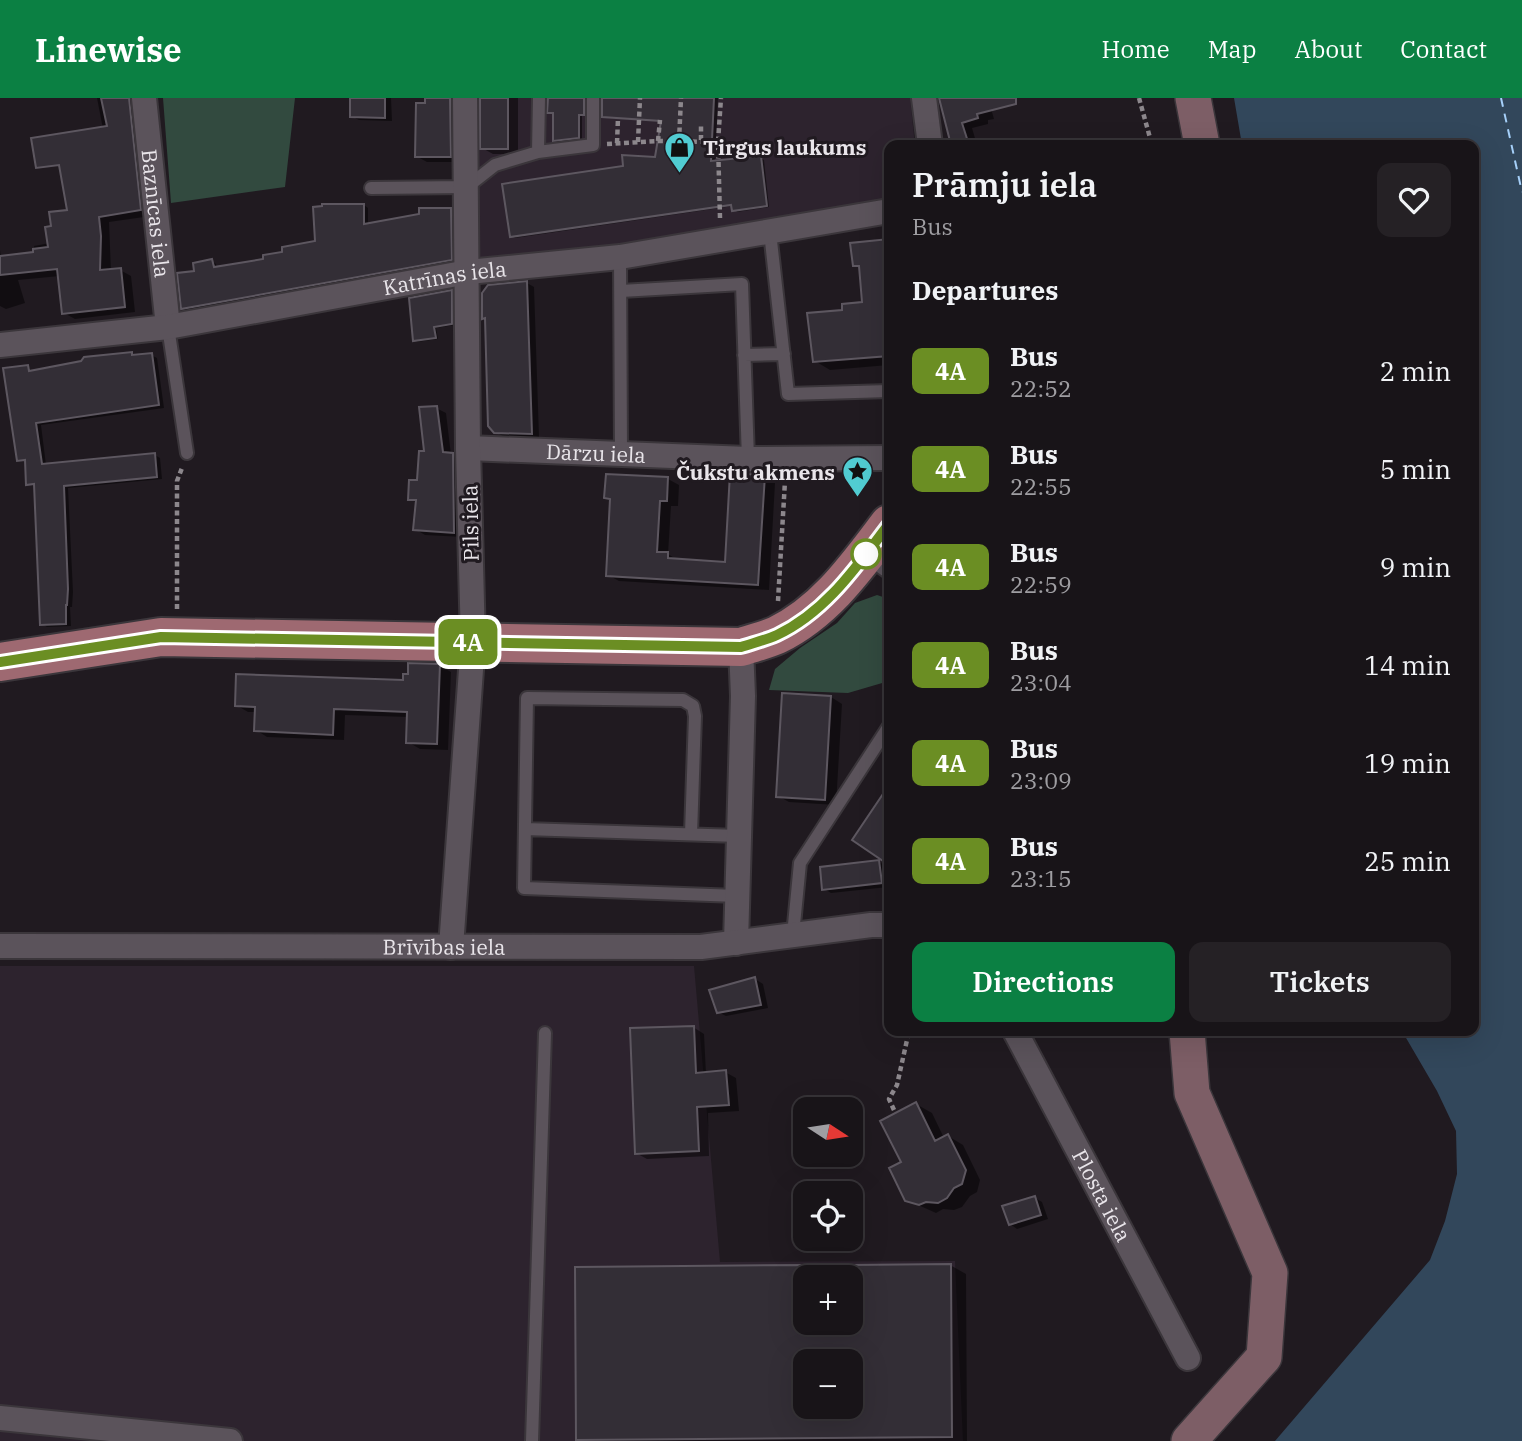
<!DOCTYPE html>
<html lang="en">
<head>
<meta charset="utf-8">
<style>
	:root { --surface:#181418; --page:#252125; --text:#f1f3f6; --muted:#9f9ea2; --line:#363337; --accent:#0b8043 }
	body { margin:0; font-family:"IBM Plex Serif",serif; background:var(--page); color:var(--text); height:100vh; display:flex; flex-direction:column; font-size:26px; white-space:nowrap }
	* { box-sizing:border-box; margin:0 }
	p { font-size:23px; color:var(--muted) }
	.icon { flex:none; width:38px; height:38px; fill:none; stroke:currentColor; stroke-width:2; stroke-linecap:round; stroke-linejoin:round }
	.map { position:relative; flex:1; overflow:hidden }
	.drawer { position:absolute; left:884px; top:42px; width:595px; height:896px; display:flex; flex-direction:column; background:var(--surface); border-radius:14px; box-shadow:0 7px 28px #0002,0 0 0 2px var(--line) }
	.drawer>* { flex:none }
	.badge { padding:0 14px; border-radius:10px; font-size:24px; line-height:46px }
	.needle { width:46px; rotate:102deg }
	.fabs { position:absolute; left:793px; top:999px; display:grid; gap:14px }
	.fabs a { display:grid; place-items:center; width:70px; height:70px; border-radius:14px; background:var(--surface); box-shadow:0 7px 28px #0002,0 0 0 2px var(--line); font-size:35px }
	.map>.badge { position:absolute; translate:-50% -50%; box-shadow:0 0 0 4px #fff }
	h2 { padding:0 28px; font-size:26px; line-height:63px }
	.round { display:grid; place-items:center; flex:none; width:74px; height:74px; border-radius:14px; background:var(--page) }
	.headline { display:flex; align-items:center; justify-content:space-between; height:119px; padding:0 28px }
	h1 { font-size:33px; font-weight:600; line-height:52px }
	.action { display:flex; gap:14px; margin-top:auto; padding:14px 28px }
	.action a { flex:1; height:80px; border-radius:14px; background:var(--accent); color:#fff; font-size:28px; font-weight:600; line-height:80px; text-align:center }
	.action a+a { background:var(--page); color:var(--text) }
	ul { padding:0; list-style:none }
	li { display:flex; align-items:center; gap:21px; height:98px; padding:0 28px }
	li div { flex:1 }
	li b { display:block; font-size:26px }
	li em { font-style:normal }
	li .badge { min-width:77px; font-weight:700; text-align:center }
	header { display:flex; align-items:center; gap:42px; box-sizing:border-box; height:98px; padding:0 35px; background:var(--accent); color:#fff }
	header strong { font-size:33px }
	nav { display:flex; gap:38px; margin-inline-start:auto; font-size:24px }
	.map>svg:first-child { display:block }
	.built { fill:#2d232e; fill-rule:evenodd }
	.green { fill:#324a3f }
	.water { fill:#32475b }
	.shadow { fill:#0007; fill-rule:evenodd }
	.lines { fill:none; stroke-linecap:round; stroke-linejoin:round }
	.ferry { stroke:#a6d0f9; stroke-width:2; stroke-dasharray:9 7; stroke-linecap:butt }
	.building { fill:#332e36; stroke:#5d5760; stroke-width:2; fill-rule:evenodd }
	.lane-casing { stroke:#3b363b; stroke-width:16 }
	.street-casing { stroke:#3b363b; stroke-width:28 }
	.secondary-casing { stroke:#3b363b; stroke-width:38 }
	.primary-casing { stroke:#3b363b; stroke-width:42 }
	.path { stroke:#8c878c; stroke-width:4.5; stroke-dasharray:5 3.5; stroke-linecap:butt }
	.lane { stroke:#5b535b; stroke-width:12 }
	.street { stroke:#5b535b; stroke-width:24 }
	.secondary { stroke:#7d5e66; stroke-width:35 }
	.primary { stroke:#9e6971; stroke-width:38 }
	.line-casing { stroke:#fff; stroke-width:16 }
	.line { stroke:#6b8e23; stroke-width:10 }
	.stop-dot { fill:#fff; stroke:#6b8e23; stroke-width:3.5 }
	.labels { text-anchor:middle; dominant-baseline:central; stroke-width:6; stroke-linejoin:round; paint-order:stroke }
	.poi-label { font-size:21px; font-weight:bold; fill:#e9e5ea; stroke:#201a20; text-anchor:start }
	.street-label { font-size:21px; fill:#e9e5ea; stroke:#201a20 }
</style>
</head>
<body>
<header>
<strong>Linewise</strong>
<nav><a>Home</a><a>Map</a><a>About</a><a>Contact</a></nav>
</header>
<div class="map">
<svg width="1522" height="1343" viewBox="0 0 1522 1343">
	<rect width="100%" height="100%" fill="#201a20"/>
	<!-- built -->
	<path class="built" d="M 470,0 L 910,0 L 915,47 L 889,47 L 889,105 L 472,169 Z
		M 0,868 L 694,868 L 720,1164 L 955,1163 L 963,1343 L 0,1343 ZM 805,1180 L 850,1180 L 850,1225 L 805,1225 ZM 805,1264 L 850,1264 L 850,1309 L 805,1309 Z"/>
	<!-- green -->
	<path class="green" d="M 163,0 L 295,0 L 285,89 L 171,105 Z
		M 877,497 L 889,501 L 889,583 L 848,595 L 769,592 L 775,571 L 800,550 L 837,525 L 855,505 Z"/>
	<!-- water -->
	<path class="water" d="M 1234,0 L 1522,0 L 1522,1343 L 1275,1343 L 1430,1162 L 1445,1123 L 1457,1076 L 1456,1033 L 1437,993 L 1402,933 L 1474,933 L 1474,47 L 1242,47 Z"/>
	<!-- shadow -->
	<path class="shadow" d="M 97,0 L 138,0 L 151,118 L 109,124 L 111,173 L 120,172 L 131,178 L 135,214 L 75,221 L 64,215 L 60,178 L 18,182 L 25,205 L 6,211 L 0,208 L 0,152 L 1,160 L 35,156 L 34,148 L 50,145 L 53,130 L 69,113 L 103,31 Z
		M 352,0 L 391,0 L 392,23 L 359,22 L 351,18 Z
		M 427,0 L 462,0 L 461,64 L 427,64 L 416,58 Z
		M 482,0 L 518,0 L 518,56 L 493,56 L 482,50 Z
		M 555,0 L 588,0 L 587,18 L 582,18 L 582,41 L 558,44 L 554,42 Z
		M 603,0 L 718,0 L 715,65 L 761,60 L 764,62 L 769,109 L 737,114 L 733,108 L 515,140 L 511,138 L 625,69 L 657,61 L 663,23 L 607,20 L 603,18 Z
		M 940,0 L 988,0 L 994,21 L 988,22 L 988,26 L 972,30 L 977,47 L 953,47 Z
		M 364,107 L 368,110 L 368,127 L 451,112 L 455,114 L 455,163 L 187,213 L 183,210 L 196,174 L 212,163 L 216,166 L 217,171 L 265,162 L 317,144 Z
		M 889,142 L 889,267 L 830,272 L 815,263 L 844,214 L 864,206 L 861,171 L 855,167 Z
		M 527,185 L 534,189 L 539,339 L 503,338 L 495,334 L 487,222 L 484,220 L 489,189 Z
		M 451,194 L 454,196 L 455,227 L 436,230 L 438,241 L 417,244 L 414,242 Z
		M 131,255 L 136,258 L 151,257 L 157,260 L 164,310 L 41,327 L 46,367 L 155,357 L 160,360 L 162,381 L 68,390 L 73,494 L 72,509 L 70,509 L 71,528 L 47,529 L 42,526 L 36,388 L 28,386 L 27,364 L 18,362 L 27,269 L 33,274 Z
		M 436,310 L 446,315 L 451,357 L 463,362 L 463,439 L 425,437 L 415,431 L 417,405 L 410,401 L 418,384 Z
		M 764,379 L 775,385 L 769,492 L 619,483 L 608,477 L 612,403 L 606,399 L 668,381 L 679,387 L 678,408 L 671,408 L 668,456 L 679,463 L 726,465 Z
		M 439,567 L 451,574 L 448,652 L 420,651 L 408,644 L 409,619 L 345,617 L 344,642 L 267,639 L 256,632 L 256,614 L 248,614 L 236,607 L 405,583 Z
		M 831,599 L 842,606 L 836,707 L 789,704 L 778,698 Z
		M 879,764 L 886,768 L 888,789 L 831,795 L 823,790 Z
		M 755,881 L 763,886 L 768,910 L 726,918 L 718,914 Z
		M 693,929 L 704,936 L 706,976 L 725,974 L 736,980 L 739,1013 L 708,1015 L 709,1058 L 647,1061 L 636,1055 Z
		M 916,1006 L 932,1015 L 944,1040 L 948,1038 L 963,1047 L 980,1082 L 977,1094 L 970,1098 L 962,1109 L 954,1112 L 943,1111 L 936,1115 L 907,1102 L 904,1065 Z
		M 1035,1100 L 1042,1104 L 1048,1121 L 1017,1131 L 1010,1126 Z
		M 950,1167 L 966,1176 L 967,1343 L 581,1343 L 578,1341 L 577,1171 ZM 805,1180 L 850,1180 L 850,1225 L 805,1225 ZM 805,1264 L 850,1264 L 850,1309 L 805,1309 Z"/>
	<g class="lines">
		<!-- ferry -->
		<path class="ferry" d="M 1501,0 L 1522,94"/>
	</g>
	<!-- building -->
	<path class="building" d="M 101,0 L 129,0 L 141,112 L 99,119 L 101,138 L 100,172 L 121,170 L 125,209 L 62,216 L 57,171 L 0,177 L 0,158 L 33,154 L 33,151 L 48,149 L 45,129 L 51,128 L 49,114 L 67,112 L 59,67 L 36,70 L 31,40 L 107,28 Z
		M 350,0 L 385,0 L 385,20 L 350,19 Z
		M 425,0 L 450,0 L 451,59 L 415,59 L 416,5 L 425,5 Z
		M 480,0 L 508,0 L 508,51 L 480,51 Z
		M 548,0 L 584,0 L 584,17 L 579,17 L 579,40 L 553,43 L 553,15 L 547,15 Z
		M 602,0 L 714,0 L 711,63 L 761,58 L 767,108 L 732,113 L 731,107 L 510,139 L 502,86 L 623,68 L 622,57 L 655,59 L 661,23 L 602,19 Z
		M 939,0 L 1016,0 L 1016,6 L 977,16 L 978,20 L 962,25 L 969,47 L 951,47 Z
		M 322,106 L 364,106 L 364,126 L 419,116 L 419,110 L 451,110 L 452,162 L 181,211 L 177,175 L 194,173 L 193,165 L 212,161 L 214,169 L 263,161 L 263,157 L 282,154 L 282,149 L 315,143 L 313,109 L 322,108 Z
		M 889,141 L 889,258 L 813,264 L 807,215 L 842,212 L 842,206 L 862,204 L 859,168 L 853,168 L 850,145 Z
		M 527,183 L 532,336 L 494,335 L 488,328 L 485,220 L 482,221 L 482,195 L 488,187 Z
		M 452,192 L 452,226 L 434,229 L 436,240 L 413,243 L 409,200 Z
		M 132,254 L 132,257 L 152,255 L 159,307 L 36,325 L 42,366 L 155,355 L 157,379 L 64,388 L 68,491 L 67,507 L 66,507 L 66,526 L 40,527 L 34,386 L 26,387 L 25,362 L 17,363 L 3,270 L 28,267 L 29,273 L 81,263 L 84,259 Z
		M 437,308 L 443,354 L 453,355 L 454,435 L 413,432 L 416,402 L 408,402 L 409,382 L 417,382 L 419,353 L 424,353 L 419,309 Z
		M 730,375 L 765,377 L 758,487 L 606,478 L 610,401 L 604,400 L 606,376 L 668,379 L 667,403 L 660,403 L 657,454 L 668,454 L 668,460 L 725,464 Z
		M 408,565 L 440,566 L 437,646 L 406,645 L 407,614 L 334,611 L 333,637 L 254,633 L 255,609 L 235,608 L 236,576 L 403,582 L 403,576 L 408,576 Z
		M 782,595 L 831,598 L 825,702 L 776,699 Z
		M 889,687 L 889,767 L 852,742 Z
		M 879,762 L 882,785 L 822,792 L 820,769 Z
		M 755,879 L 761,907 L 717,915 L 709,892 Z
		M 694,928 L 696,975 L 726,972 L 729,1007 L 697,1009 L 699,1053 L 635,1056 L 630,930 Z
		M 916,1004 L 935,1043 L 948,1036 L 966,1072 L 962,1086 L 954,1090 L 947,1100 L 938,1105 L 926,1104 L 919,1107 L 905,1103 L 889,1070 L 901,1064 L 880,1023 Z
		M 1035,1098 L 1041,1117 L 1009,1127 L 1002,1108 Z
		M 951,1166 L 952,1339 L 576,1342 L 575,1169 L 805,1167 L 805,1225 L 850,1225 L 850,1167 ZM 805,1264 L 850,1264 L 850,1309 L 805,1309 Z"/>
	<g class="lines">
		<defs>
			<path id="lane" d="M 538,54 L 593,47 L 593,0
				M 371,90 L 467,89 L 495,67 L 538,54 L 539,0
				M 770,134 L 788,296 L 889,293
				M 620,159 L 621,356
				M 621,193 L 742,186 L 748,361
				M 168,229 L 187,355
				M 744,257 L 784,256
				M 868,460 L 889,475
				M 525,731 L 739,738
				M 691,736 L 695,618 L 693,608 L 683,602 L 527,600 L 524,790 L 737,798
				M 793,837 L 800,765 L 889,628
				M 532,1343 L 545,935"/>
			<g id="street">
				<path id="s1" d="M 144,0 L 168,229"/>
				<path d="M 924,0 L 930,47"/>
				<path id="s2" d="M 0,247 L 168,229 L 468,174 L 620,159 L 889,113"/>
				<path id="s3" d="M 468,350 L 748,361 L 889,360"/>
				<path d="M 736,845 L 743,598 L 741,549"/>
				<path id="s4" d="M 0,848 L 701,849 L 871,827 L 889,827"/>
				<path d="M 451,849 L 473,544 L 468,350 L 465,0"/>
				<path id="s5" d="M 1015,933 L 1188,1260"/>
				<path d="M 0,1320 L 230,1343"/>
			</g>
			<path id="secondary" d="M 1193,0 L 1202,47
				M 1187,933 L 1192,995 L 1270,1175 L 1264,1259 L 1189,1343"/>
			<path id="primary" d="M 0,564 L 161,539 L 741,549 C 753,545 766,542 777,537 C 826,513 857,468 889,426"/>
		</defs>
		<!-- lane casing -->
		<use href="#lane" class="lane-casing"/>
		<!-- street casing -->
		<use href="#street" class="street-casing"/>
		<!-- secondary casing -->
		<use href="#secondary" class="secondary-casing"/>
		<!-- primary casing -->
		<use href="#primary" class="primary-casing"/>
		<!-- path -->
		<path class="path" d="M 1139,0 L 1152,47
			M 701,42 L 701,25
			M 658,43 L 660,22
			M 679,43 L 681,0
			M 638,44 L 640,0
			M 617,45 L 618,20
			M 607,46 L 658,43 L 718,44
			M 720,120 L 718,44 L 721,0
			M 778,503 L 785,383
			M 177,511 L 177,383 L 182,370
			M 894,1012 L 889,1001 L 897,987 L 909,933"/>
		<!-- lane -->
		<use href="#lane" class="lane"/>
		<!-- street -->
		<use href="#street" class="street"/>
		<!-- secondary -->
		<use href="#secondary" class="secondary"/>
		<!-- primary -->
		<use href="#primary" class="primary"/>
	</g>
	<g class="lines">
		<defs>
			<path id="line" d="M 0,564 L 161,539 L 741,549 C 753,545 766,542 777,537 C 826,514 857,468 889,426"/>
		</defs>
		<!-- line casing -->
		<use href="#line" class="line-casing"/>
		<!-- line -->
		<use href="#line" class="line"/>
	</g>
	<!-- icons -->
	<defs>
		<symbol id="shop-pin" viewBox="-11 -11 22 30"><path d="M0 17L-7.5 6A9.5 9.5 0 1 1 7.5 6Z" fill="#51ccd2" stroke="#201a20"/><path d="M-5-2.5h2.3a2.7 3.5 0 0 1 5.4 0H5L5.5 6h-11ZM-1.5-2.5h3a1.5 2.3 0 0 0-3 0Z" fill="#111"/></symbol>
		<symbol id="sight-pin" viewBox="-11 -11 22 30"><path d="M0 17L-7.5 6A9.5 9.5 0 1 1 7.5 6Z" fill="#51ccd2" stroke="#201a20"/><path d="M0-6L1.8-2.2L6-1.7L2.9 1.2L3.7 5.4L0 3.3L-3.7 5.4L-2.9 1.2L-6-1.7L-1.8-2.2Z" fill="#111"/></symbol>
	</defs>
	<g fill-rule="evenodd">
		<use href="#shop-pin" x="662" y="32" width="35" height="47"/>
		<use href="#sight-pin" x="840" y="356" width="35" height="47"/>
	</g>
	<!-- markers -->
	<circle class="stop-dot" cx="866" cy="456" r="14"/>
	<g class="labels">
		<!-- poi labels -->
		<g class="poi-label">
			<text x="703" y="49">Tirgus laukums</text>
			<text x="835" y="374" text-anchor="end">Čukstu akmens</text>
		</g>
		<!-- street labels -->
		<g class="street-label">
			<text stroke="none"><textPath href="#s1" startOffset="116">Baznīcas iela</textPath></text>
			<text stroke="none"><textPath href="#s2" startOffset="450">Katrīnas iela</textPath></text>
			<text stroke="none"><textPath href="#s3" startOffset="128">Dārzu iela</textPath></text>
			<text transform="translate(470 425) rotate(-91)">Pils iela</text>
			<text stroke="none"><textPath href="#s4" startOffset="444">Brīvības iela</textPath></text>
			<text stroke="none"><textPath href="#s5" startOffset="186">Plosta iela</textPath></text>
		</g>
	</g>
</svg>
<div class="fabs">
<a><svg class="needle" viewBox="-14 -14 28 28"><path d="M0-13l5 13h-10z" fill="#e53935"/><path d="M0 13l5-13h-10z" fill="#9f9ea2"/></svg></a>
<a><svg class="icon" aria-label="locate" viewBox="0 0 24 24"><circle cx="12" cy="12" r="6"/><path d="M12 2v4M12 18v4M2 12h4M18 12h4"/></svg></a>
<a>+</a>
<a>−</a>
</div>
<b class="badge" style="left:468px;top:544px;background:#6b8e23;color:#fff">4A</b>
<section class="drawer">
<div class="headline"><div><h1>Prāmju iela</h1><p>Bus</p></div><a class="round"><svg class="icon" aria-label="heart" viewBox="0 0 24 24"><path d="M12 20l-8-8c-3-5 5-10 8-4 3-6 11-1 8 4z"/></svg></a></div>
<h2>Departures</h2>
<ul>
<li><span class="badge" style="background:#6b8e23;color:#fff">4A</span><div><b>Bus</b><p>22:52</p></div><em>2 min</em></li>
<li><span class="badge" style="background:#6b8e23;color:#fff">4A</span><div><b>Bus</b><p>22:55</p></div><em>5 min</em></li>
<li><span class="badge" style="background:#6b8e23;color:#fff">4A</span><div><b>Bus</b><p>22:59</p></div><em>9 min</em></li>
<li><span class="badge" style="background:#6b8e23;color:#fff">4A</span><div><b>Bus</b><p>23:04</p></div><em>14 min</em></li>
<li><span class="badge" style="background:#6b8e23;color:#fff">4A</span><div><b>Bus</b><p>23:09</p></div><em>19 min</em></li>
<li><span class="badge" style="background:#6b8e23;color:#fff">4A</span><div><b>Bus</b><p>23:15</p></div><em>25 min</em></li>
</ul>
<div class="action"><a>Directions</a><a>Tickets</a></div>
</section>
</div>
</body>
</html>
